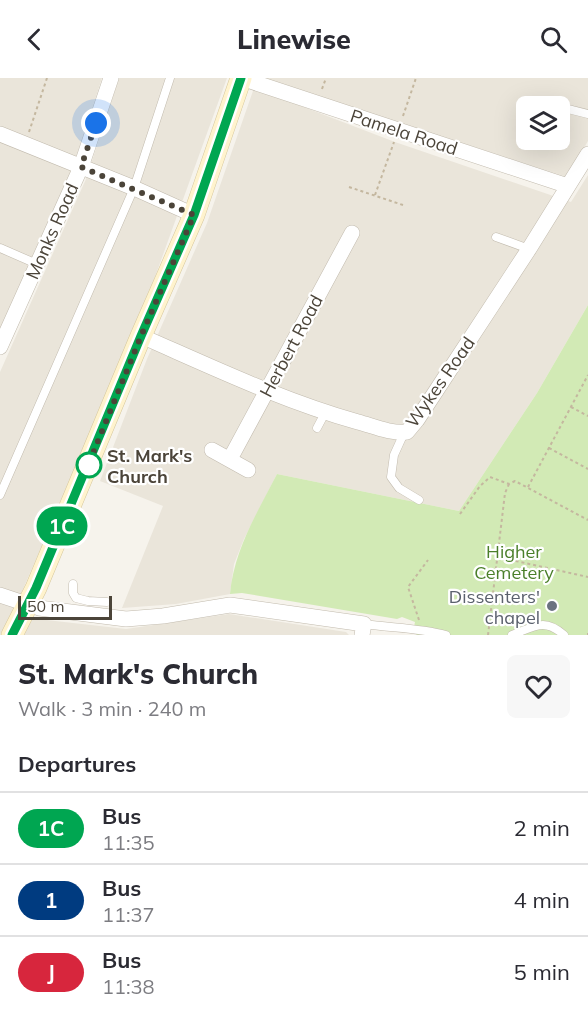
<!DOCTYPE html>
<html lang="en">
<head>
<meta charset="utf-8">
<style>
	:root { --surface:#fff; --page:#f7f7f7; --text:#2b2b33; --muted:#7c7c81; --line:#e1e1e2 }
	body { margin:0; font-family:Mulish,sans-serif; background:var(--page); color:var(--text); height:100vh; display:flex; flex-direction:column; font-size:22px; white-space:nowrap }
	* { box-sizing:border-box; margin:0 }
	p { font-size:20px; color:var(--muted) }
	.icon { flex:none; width:33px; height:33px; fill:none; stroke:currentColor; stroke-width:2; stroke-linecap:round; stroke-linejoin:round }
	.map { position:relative; height:557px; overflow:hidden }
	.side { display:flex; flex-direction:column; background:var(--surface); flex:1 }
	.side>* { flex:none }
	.badge { padding:0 12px; border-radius:20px; font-size:21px; line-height:39px }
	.controls { position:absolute; left:516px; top:18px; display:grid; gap:12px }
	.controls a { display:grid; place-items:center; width:54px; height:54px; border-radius:9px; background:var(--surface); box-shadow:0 6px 24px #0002; font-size:30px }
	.scale { position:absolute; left:18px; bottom:15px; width:94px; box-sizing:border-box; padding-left:6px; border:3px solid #4b4439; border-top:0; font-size:16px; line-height:21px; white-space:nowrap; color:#4b4439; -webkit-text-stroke:4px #fff; paint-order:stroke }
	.you { position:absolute; width:30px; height:30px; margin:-15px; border:4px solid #fff; border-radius:50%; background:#1a73e8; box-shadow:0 0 0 9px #1a73e833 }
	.map>.badge { position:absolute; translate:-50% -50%; box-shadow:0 0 0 3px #fff }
	h2 { padding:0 18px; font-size:22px; line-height:54px }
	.round { display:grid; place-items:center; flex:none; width:63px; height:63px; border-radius:9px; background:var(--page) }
	.headline { display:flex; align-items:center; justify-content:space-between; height:102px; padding:0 18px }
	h1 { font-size:28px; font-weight:800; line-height:45px }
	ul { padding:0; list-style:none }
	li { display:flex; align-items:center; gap:18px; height:72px; padding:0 18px; border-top:2px solid var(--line) }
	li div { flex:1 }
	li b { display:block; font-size:22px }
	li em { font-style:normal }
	li .badge { min-width:66px; font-weight:700; text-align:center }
	header { display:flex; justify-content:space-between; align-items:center; height:78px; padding:0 18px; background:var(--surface); font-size:27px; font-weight:800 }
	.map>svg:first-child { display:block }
	.residential { fill:#eae5da; fill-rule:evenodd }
	.green { fill:#d2eab5 }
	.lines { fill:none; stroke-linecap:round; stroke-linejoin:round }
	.service-casing { stroke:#c2bbae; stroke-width:9 }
	.minor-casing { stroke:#c2bbae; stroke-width:16 }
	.secondary-casing { stroke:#d6c79b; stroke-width:22 }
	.path { stroke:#c4b79f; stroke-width:2; stroke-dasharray:3 3; stroke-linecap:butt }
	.service { stroke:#fff; stroke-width:8 }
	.minor { stroke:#fff; stroke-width:15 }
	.secondary { stroke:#fff3cd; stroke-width:21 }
	.line-casing { stroke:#fff; stroke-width:14 }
	.line { stroke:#00a651; stroke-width:9 }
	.walk { stroke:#4b4439; stroke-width:6; stroke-dasharray:0 10.8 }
	.stop-dot { fill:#fff; stroke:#00a651; stroke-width:3 }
	.worship-dot { fill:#6b7280; stroke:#fff; stroke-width:2 }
	.labels { text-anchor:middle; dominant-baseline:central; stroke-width:4.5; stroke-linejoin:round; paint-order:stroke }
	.street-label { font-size:18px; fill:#4b4439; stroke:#fff }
	.stop-label { font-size:18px; font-weight:bold; fill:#4b4439; stroke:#fff; text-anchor:start }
	.park-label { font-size:18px; fill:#4a7f2a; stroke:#fff }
	.worship-label { font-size:18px; fill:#5b616d; stroke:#fff; text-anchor:end }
</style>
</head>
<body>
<header><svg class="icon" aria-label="back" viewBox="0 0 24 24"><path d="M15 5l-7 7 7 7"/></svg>Linewise<svg class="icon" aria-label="search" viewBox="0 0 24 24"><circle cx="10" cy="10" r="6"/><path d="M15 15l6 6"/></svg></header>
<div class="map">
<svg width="588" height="557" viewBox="0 0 588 557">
	<rect width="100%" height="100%" fill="#f6f3ec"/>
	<!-- residential -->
	<path class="residential" d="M 0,0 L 102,0 L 76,81 L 0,262 Z
		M 119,0 L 227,0 L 135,254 L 3,557 L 0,557 L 0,294 L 86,101 Z
		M 261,0 L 588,0 L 588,63 L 567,99 ZM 526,28 L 560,28 L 560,62 L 526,62 Z
		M 254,10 L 395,64 L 571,124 L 588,97 L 588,227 L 537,315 L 459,433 L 277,396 L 244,461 L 234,486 L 230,516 L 176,526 L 122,530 L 163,428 L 100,403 L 147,281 L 207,145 Z
		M 229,536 L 346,554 L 349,557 L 22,557 L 29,540 L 126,551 Z"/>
	<!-- green -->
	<path class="green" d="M 588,227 L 588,557 L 417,557 L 413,553 L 415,544 L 402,539 L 397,541 L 242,515 L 230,516 C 234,472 257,435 277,396 L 459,433 L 537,315 Z"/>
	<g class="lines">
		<defs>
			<path id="service" d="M 544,24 L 559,28
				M 560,29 L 588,36
				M 496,159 L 529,171
				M 0,170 L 37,186
				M 317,350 L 325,335
				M 404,355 L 394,377 L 391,399 L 399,410 L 419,422
				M 0,417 L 134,110 L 170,0
				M 73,506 L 73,515 L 76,520 L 88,523 L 107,524
				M 364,546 C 392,550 419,550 446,557
				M 512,557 C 534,549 544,539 564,557"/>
			<path id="minor" d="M 241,0 L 568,108
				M 0,56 L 134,110 L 194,137
				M 141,258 C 212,289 283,323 358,344 C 373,348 391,356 407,354 L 417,342 L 529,171 L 588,76
				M 0,269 L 81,89 L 111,0
				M 212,372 L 248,392
				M 230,381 L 352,155
				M 0,517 L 39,530 L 126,541 L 163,538 L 230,527 L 364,546 L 362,557"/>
			<path id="secondary" d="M 12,557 L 36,510 L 141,258 L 194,137 L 241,0"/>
		</defs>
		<!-- service casing -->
		<use href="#service" class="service-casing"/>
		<!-- minor casing -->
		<use href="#minor" class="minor-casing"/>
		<!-- secondary casing -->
		<use href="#secondary" class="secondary-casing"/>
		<!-- path -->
		<path class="path" d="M 322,11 L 326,0
			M 403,38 L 416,0
			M 29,54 L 47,0
			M 349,109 L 403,127
			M 375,117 L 394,64
			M 571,329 L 588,338
			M 549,370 L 588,391
			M 528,409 L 588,297
			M 460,436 L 480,408 L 490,399 L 509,406 L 515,403 L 588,442
			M 498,479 L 588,499
			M 419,542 L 408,509 L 428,482
			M 488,557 L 505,415 L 509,406
			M 588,557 L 588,555"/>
		<!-- service -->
		<use href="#service" class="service"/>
		<!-- minor -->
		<use href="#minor" class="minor"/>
		<!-- secondary -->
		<use href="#secondary" class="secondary"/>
	</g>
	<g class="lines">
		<defs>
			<path id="line" d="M 12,557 L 36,510 L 141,258 L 194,137 L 241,0"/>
		</defs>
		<!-- line casing -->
		<use href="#line" class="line-casing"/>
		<!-- line -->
		<use href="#line" class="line"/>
		<!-- walk -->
		<path class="walk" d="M 89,387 L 87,390 L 141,258 L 194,137 L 81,89 L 96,45"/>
	</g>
	<!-- markers -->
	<circle class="stop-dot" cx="89" cy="387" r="12"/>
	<circle class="worship-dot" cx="552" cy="528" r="6"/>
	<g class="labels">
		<!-- street labels -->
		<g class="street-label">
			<text transform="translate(404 54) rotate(18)">Pamela Road</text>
			<text transform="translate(52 153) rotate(-66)">Monks Road</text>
			<text transform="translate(291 268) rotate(-62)">Herbert Road</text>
			<text transform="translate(440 304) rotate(-55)">Wykes Road</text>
		</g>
		<!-- stop labels -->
		<g class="stop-label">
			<text x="107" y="377">St. Mark's<tspan x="107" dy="21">Church</tspan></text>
		</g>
		<!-- park labels -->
		<g class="park-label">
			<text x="514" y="473">Higher<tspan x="514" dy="21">Cemetery</tspan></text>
		</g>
		<!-- worship labels -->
		<g class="worship-label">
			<text x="540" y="518">Dissenters'<tspan x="540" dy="21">chapel</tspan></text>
		</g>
	</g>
</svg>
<div class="controls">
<a><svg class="icon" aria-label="layers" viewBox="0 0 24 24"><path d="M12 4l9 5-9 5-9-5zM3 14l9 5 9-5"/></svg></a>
</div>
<div class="scale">50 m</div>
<div class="you" style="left:96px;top:45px"></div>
<b class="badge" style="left:62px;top:448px;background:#00a651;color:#fff">1C</b>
</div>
<section class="side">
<div class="headline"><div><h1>St. Mark's Church</h1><p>Walk · 3 min · 240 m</p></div><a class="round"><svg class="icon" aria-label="heart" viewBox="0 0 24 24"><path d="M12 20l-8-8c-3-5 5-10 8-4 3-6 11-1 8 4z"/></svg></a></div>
<h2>Departures</h2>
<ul>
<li><span class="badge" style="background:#00a651;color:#fff">1C</span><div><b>Bus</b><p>11:35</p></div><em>2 min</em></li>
<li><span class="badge" style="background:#003b80;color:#fff">1</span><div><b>Bus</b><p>11:37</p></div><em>4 min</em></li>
<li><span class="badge" style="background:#d7263d;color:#fff">J</span><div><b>Bus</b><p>11:38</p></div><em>5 min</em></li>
</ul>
</section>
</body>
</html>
